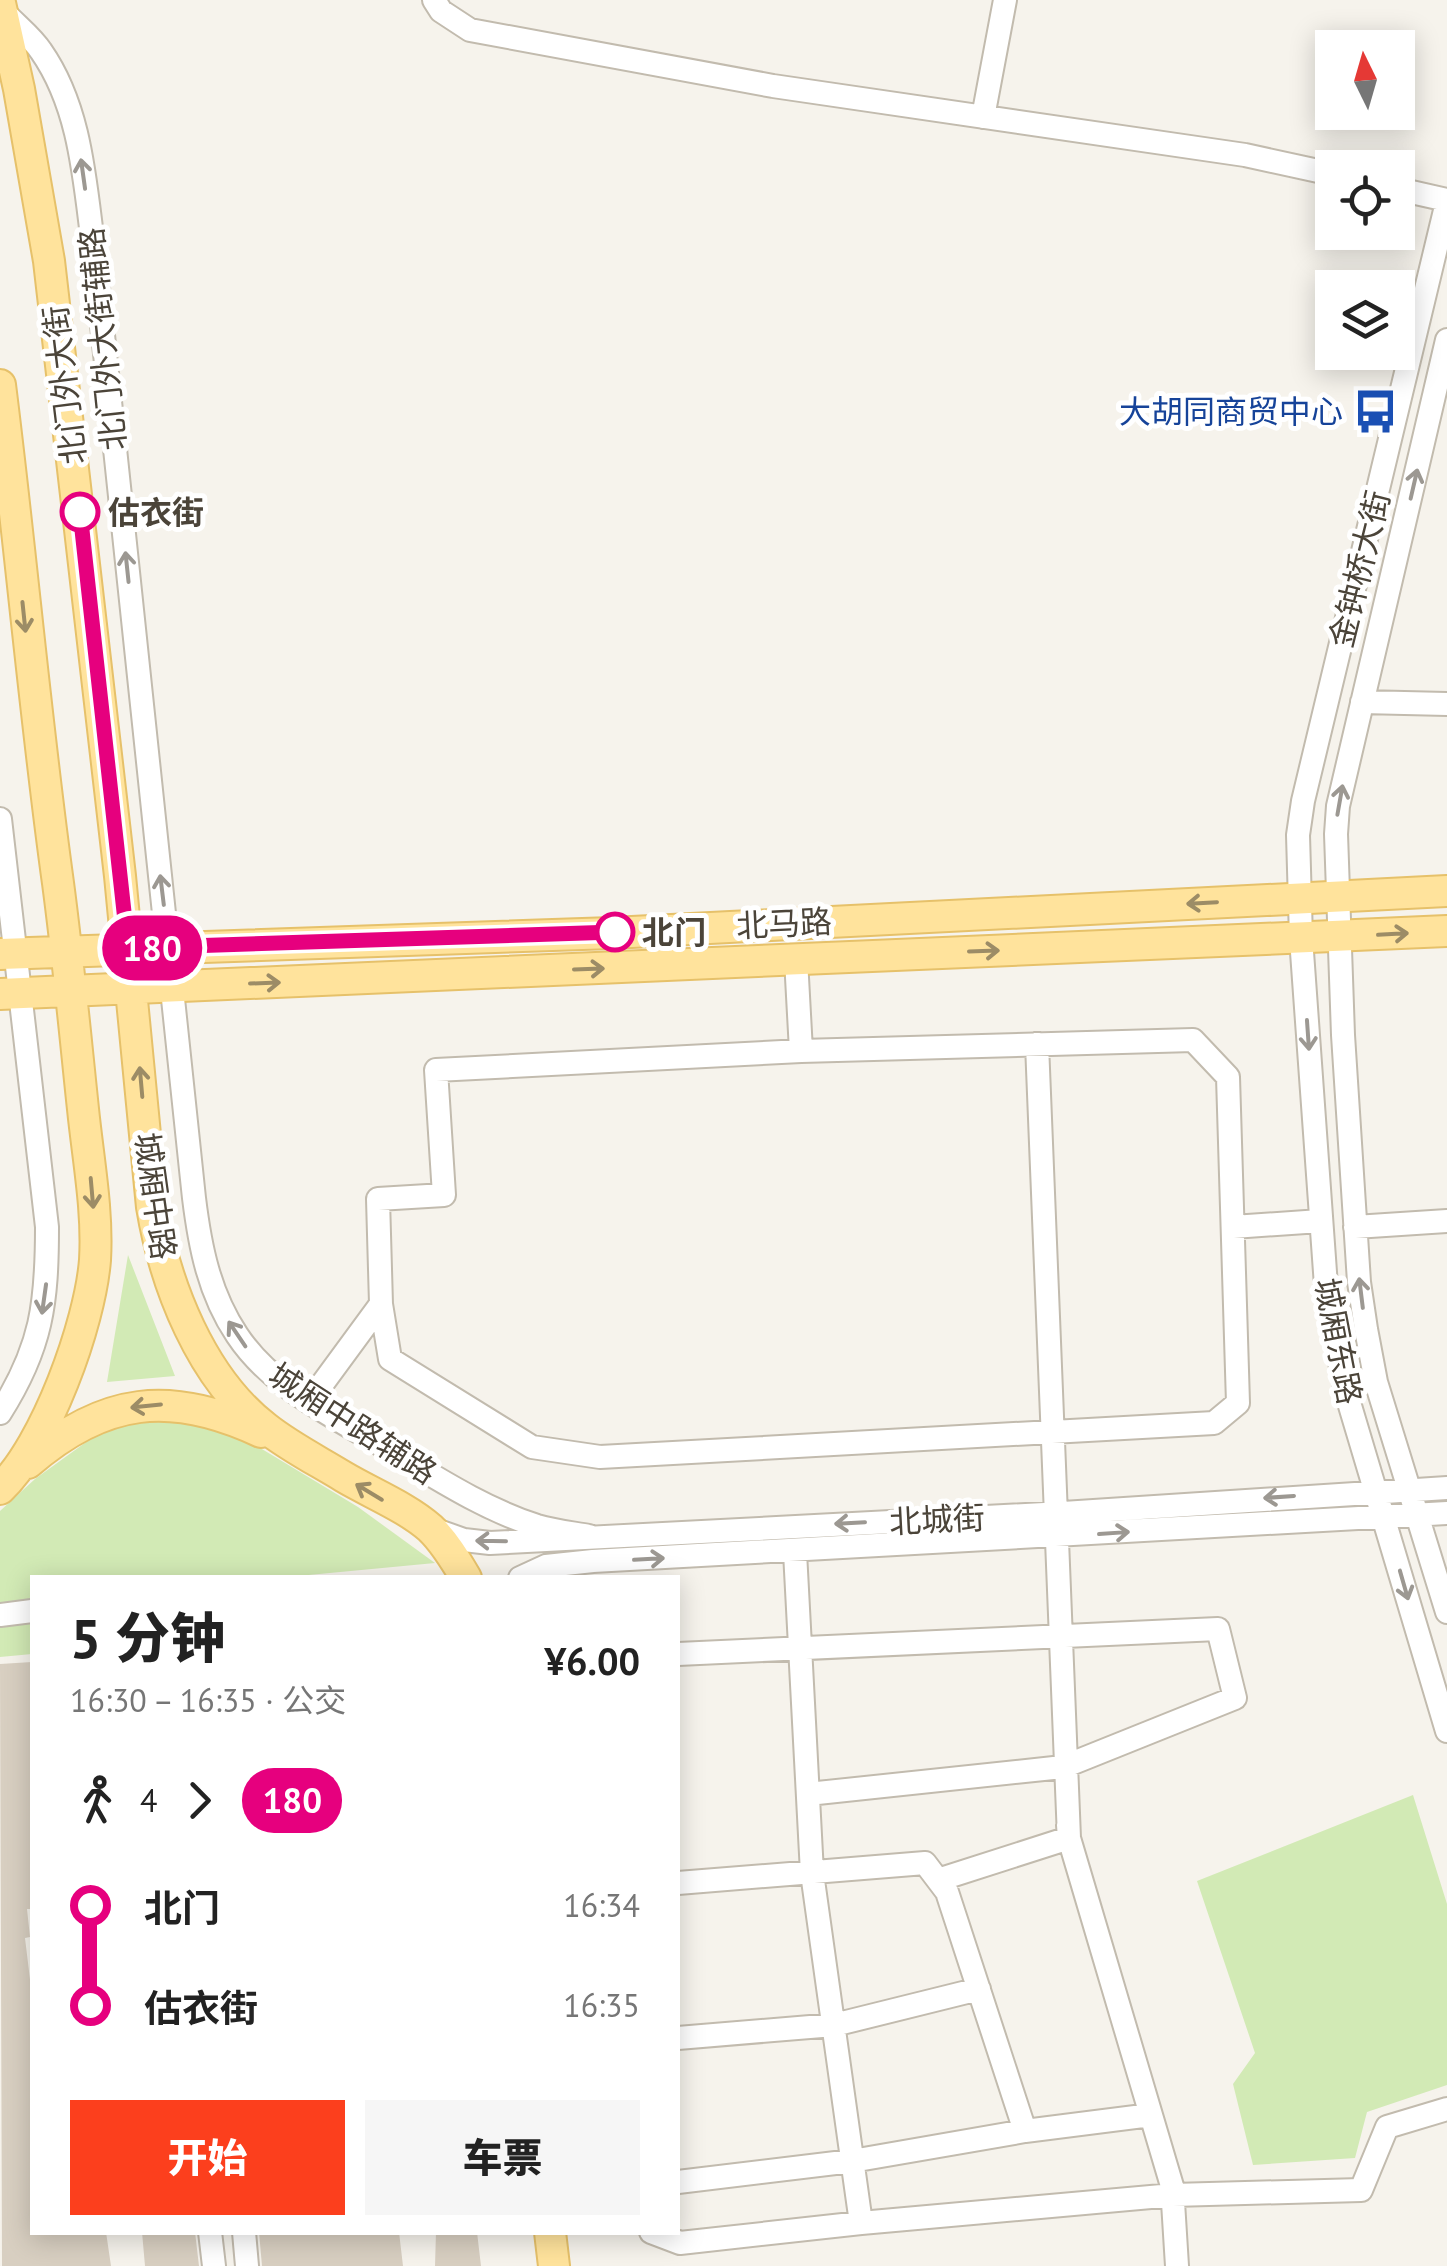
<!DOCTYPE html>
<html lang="zh">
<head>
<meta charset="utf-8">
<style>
	:root { --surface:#fff; --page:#f6f6f6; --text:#222; --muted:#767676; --accent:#fc3f1d }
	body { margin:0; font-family:"PT Sans","Noto Sans SC",sans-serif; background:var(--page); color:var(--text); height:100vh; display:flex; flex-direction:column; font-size:38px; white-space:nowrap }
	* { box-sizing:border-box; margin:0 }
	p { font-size:32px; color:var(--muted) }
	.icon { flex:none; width:55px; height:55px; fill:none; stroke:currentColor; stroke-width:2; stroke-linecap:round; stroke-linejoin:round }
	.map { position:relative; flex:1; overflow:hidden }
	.side { position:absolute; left:30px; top:1575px; width:650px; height:660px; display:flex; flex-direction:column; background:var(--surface); border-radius:0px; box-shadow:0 5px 25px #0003 }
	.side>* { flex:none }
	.badge { padding:0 20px; border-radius:32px; font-size:35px; line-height:65px }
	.needle { width:65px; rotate:355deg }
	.controls { position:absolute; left:1315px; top:30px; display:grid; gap:20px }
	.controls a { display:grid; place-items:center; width:100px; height:100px; border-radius:0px; background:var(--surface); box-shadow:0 5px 25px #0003; font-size:50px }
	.map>.badge { position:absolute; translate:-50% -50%; box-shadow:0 0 0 5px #fff }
	.legs { display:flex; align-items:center; gap:15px; height:110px; padding:0 40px; font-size:32px }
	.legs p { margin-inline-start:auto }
	.overview { display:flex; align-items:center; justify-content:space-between; height:170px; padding:0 40px }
	h1 { font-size:55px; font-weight:800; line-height:75px }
	.action { display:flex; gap:20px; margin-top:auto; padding:20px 40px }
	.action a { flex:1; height:115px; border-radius:0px; background:var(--accent); color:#fff; font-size:40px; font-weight:800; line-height:115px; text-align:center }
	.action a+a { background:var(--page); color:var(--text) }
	ul { padding:0 40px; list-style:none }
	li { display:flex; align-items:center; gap:35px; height:100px; font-size:38px }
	li i { display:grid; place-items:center; width:15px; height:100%; margin:0 12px; background:currentColor }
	li i::after { content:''; width:25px; height:25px; margin:-12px; border:8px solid; border-radius:50%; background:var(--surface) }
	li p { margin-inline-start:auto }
	li:first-child i { background:linear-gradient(#0000 50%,currentColor 0) }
	li:last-child i { background:linear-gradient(currentColor 50%,#0000 0) }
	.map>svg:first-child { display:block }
	.green { fill:#d2eab5 }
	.building { fill:#d8cfc1 }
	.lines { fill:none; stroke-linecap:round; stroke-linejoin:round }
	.minor-casing { stroke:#c2bbae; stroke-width:26 }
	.major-casing { stroke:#e6c16a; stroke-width:34 }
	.minor { stroke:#fff; stroke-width:22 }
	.major { stroke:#ffe39c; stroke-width:30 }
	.oneway { stroke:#9c9892 }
	.oneway2 { stroke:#9c8c66 }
	.line-1-casing { stroke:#fff; stroke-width:22 }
	.line-1 { stroke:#e6007e; stroke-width:15 }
	.stop-1-dot { fill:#fff; stroke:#e6007e; stroke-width:5 }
	.labels { text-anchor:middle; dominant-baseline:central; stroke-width:10; stroke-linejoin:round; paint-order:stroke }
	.street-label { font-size:32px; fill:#4b4439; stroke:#fff }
	.transit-label { font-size:32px; fill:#164399; stroke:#fff; text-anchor:end }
	.stop-label { font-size:32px; font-weight:bold; fill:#4b4439; stroke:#fff; text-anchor:start }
</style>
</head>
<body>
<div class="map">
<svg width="1447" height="2266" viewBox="0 0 1447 2266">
	<rect width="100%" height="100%" fill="#f6f3ec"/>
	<!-- green -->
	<path class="green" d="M 128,1255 L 175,1376 L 107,1382 Z
		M 189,1420 L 252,1443 L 358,1507 L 435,1563 L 277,1578 L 32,1578 L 32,1600 L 0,1603 L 0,1511 L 35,1479 L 107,1427 L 125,1422 Z
		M 32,1621 L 32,1654 L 0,1657 L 0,1624 Z
		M 1413,1795 L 1447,1904 L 1447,2085 L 1367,2112 L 1355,2158 L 1253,2165 L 1233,2084 L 1255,2053 L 1197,1881 Z"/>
	<!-- building -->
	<path class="building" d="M 32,1662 L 32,1909 L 27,1909 L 30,1937 L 25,1938 L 32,1996 L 32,2232 L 106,2232 L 111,2266 L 2,2266 L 0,1664 Z
		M 142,2232 L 195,2232 L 199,2266 L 145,2266 Z
		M 259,2232 L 399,2232 L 403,2266 L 262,2266 Z
		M 436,2232 L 477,2232 L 481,2266 L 435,2266 Z"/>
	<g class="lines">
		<defs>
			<path id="minor" d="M 434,0 L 441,11 L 470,30 L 773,86 L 1245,155 L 1332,174
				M 4,12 C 16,25 32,37 41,51 C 83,111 85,189 95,259 L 194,1198 C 200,1247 209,1293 237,1335 C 272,1388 335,1417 388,1449 C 435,1477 484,1509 537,1526 C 554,1531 572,1533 589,1536
				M 983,117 L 1005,0
				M 1398,189 L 1447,200
				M 1447,202 L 1303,801 L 1298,835 L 1301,938 L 1326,1286 L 1345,1389 L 1447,1731
				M 1447,340 L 1338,806 L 1336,834 L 1343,1035 L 1359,1282 L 1366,1329 L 1376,1382 L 1447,1612
				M 1362,702 L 1447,704
				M 0,819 L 47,1227 C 47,1303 42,1347 0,1413
				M 796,959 L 801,1051
				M 1233,1227 L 1320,1221
				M 1355,1227 L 1447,1221
				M 309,1402 L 381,1304 L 378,1199 L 444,1195 L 436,1070 L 801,1051 L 1193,1040 L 1228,1077 L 1238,1403 L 1214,1423 L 600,1457 L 532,1447 L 390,1359 L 381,1304
				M 430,1528 L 464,1540 L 490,1543 L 1063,1513 L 1447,1488
				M 795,1552 L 812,1873 L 861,2223
				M 520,1578 L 546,1566 L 593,1561 L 1447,1513
				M 0,1615 L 32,1611
				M 678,1654 L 1218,1629 L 1235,1698 L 1063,1767 L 808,1794
				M 1068,1825 L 1069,1838 L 1172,2186 L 1177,2266
				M 938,1880 L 1069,1838 L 1037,1044
				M 678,1883 L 925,1863 L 947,1892 L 1025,2131
				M 678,2038 L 834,2025 L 979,1989
				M 678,2182 L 852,2161 L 1025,2131 L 1151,2115
				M 210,2232 L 214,2266
				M 244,2232 L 247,2266
				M 651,2232 L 680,2243 L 861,2223 L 1173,2195 L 1361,2190 L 1387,2127 L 1447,2109"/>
			<path id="major" d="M 0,3 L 19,89 L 49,261 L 120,876 L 152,1207 C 165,1285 201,1378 266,1428 C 290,1447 318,1461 344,1477 C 371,1493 406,1507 430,1528 C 444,1541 456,1561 466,1578
				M 0,385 C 21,551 35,717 58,883 C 68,958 75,1033 83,1109 C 88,1159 98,1210 95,1260 C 90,1324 46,1445 0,1489
				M 0,954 L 612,933 L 1447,891
				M 0,994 L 1447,931
				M 28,1463 C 104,1397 171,1390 261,1432
				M 550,2232 L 554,2266"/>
		</defs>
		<!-- minor casing -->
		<use href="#minor" class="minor-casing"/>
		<!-- major casing -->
		<use href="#major" class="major-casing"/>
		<!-- minor -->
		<use href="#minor" class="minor"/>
		<!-- major -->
		<use href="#major" class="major"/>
	</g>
	<!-- one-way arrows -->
	<defs><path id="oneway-shaft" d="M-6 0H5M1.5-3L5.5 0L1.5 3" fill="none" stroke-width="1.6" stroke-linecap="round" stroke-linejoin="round" transform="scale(2.5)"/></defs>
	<g class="oneway">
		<use href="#oneway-shaft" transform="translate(83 174) rotate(-98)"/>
		<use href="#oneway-shaft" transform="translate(1414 484) rotate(-77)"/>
		<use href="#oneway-shaft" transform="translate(127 567) rotate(-96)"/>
		<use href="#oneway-shaft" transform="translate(1340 800) rotate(-80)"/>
		<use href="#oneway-shaft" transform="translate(162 890) rotate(-97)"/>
		<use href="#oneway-shaft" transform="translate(1308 1035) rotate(86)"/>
		<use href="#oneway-shaft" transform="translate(1361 1293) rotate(-97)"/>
		<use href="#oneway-shaft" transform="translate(44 1299) rotate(98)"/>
		<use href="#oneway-shaft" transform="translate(237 1334) rotate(-124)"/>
		<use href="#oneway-shaft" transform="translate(1279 1497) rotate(176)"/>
		<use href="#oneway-shaft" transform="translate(850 1523) rotate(177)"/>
		<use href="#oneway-shaft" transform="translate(1114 1533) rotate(-4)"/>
		<use href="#oneway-shaft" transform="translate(491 1541) rotate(-179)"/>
		<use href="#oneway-shaft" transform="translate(649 1559) rotate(-3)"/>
		<use href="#oneway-shaft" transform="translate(1404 1585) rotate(74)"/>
	</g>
	<g class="oneway2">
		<use href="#oneway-shaft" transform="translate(24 617) rotate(84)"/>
		<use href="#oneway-shaft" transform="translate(1202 903) rotate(177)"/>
		<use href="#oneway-shaft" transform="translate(1393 934) rotate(-3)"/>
		<use href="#oneway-shaft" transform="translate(984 951) rotate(-2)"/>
		<use href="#oneway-shaft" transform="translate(589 969) rotate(-2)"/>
		<use href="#oneway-shaft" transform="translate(265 983) rotate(-2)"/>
		<use href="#oneway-shaft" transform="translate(141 1082) rotate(-95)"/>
		<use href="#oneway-shaft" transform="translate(92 1193) rotate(85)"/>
		<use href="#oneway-shaft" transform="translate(146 1406) rotate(174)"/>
		<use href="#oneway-shaft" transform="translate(369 1492) rotate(-149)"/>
	</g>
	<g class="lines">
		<defs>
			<path id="line-1" d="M 80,512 L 128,948 L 615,932"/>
		</defs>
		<!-- line-1 casing -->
		<use href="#line-1" class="line-1-casing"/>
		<!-- line-1 -->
		<use href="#line-1" class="line-1"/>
	</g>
	<!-- icons -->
	<defs>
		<symbol id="bus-bare" viewBox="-9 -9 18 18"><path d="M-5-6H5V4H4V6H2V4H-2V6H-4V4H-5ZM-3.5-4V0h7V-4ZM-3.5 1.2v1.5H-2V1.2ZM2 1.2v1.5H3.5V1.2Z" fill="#1a4fb4" stroke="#fff" stroke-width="2.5" paint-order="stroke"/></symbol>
	</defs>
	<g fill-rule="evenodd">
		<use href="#bus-bare" x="1344" y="380" width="63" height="63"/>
	</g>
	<!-- markers -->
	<g class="stop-1-dot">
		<circle cx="80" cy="512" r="18"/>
		<circle cx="615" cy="932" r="18"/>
	</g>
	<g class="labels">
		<!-- street labels -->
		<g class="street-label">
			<text transform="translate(102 339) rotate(-96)">北门外大街辅路</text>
			<text transform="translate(64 385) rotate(-97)">北门外大街</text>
			<text transform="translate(1359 569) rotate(-76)">金钟桥大街</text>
			<text transform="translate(784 923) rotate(-3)">北马路</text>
			<text transform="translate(156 1196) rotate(82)">城厢中路</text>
			<text transform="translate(1339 1341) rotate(79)">城厢东路</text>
			<text transform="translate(353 1423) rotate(33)">城厢中路辅路</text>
			<text transform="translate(937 1519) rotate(-3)">北城街</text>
		</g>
		<!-- transit labels -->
		<g class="transit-label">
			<text x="1343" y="411">大胡同商贸中心</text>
		</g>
		<!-- stop labels -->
		<g class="stop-label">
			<text x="108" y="512">估衣街</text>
			<text x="642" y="932">北门</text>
		</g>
	</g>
</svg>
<div class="controls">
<a><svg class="needle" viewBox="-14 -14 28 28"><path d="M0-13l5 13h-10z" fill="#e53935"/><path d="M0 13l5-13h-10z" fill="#767676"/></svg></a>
<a><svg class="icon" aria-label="locate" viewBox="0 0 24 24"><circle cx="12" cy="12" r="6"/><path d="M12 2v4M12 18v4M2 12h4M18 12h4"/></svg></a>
<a><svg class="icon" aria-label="layers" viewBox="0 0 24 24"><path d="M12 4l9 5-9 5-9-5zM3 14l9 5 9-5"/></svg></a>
</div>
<b class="badge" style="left:152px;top:948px;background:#e6007e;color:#fff">180</b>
<section class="side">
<div class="overview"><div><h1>5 分钟</h1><p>16:30 – 16:35 · 公交</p></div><b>¥6.00</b></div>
<div class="legs"><svg class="icon" aria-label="walk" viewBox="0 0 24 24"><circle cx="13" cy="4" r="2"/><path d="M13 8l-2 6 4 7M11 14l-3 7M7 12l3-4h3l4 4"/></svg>4<svg class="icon" aria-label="forward" viewBox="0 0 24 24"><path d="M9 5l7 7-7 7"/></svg><b class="badge" style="background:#e6007e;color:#fff">180</b></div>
<ul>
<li><i style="color:#e6007e"></i><b>北门</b><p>16:34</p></li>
<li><i style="color:#e6007e"></i><b>估衣街</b><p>16:35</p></li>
</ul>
<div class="action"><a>开始</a><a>车票</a></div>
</section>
</div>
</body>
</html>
